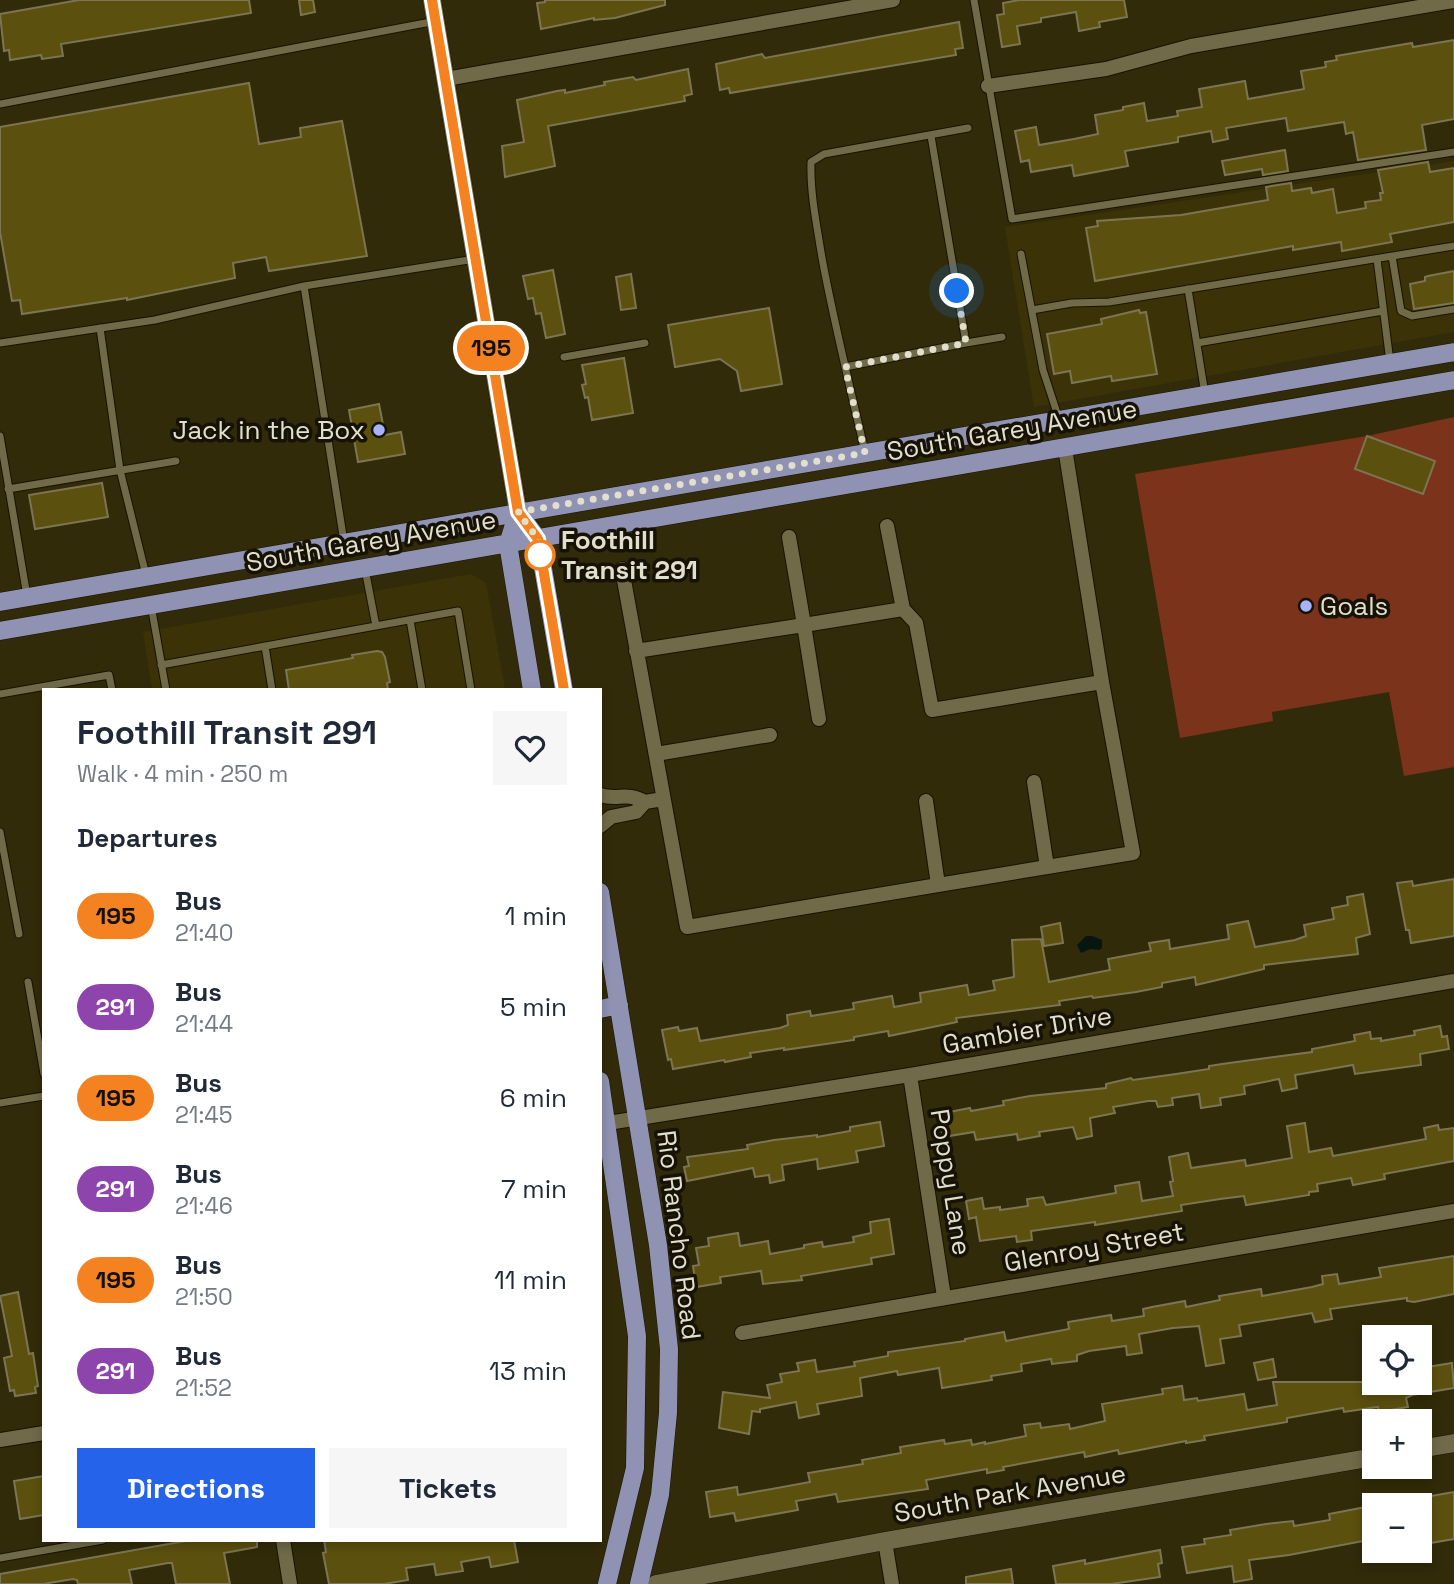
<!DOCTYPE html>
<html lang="en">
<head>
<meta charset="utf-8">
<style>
	:root { --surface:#fff; --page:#f6f6f7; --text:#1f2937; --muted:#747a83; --accent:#2563eb }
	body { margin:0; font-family:"Space Grotesk",sans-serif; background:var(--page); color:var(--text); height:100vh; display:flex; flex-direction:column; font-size:26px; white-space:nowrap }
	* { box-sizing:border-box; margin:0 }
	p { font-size:23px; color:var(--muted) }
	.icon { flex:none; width:38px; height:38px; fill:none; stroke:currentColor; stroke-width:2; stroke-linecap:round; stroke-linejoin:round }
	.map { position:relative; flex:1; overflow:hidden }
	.details { position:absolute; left:42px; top:688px; width:560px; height:854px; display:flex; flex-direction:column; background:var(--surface); border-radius:0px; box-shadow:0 4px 10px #0003 }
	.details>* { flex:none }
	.badge { padding:0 14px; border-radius:23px; font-size:24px; line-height:46px }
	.tools { position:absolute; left:1362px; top:1325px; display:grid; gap:14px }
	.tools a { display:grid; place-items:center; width:70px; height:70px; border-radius:0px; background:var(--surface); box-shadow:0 4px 10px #0003; font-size:35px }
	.you { position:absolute; width:35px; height:35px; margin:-18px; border:5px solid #fff; border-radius:50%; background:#1a73e8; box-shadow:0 0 0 10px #1a73e833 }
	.map>.badge { position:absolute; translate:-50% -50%; box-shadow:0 0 0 4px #fff }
	h2 { padding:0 35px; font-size:26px; line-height:63px }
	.round { display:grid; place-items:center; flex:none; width:74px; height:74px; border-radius:0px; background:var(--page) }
	.summary { display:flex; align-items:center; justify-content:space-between; height:119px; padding:0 35px }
	h1 { font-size:33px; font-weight:700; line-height:52px }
	.action { display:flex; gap:14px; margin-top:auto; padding:14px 35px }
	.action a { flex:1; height:80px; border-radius:0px; background:var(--accent); color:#fff; font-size:28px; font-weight:700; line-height:80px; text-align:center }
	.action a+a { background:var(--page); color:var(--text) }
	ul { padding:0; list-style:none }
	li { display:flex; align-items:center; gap:21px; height:91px; padding:0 35px }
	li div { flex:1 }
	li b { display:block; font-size:26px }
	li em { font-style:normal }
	li .badge { min-width:77px; font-weight:700; text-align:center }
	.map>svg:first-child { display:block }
	.built { fill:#3b3307 }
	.green { fill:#7c331b }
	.water { fill:#07160e }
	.building { fill:#5b500e; stroke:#7c7553; stroke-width:2 }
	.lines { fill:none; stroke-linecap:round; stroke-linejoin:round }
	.service-casing { stroke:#181300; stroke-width:9 }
	.minor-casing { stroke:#181300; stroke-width:16 }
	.tertiary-casing { stroke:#181300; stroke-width:19 }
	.primary-casing { stroke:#181300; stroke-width:19 }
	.service { stroke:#706a48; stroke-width:7 }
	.minor { stroke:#706a48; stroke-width:14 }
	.tertiary { stroke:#706a48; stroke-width:18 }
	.primary { stroke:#8f92b2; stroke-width:18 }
	.line-casing { stroke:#fff; stroke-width:16 }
	.line { stroke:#f58220; stroke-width:10 }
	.walk { stroke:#e2dfcc; stroke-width:7; stroke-dasharray:0 12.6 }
	.poi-dot { fill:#a7b1fc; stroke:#161306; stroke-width:2.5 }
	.stop-dot { fill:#fff; stroke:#f58220; stroke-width:3.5 }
	.labels { text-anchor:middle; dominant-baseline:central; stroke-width:7; stroke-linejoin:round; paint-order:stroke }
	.poi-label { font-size:26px; fill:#e2dfcc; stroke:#161306; text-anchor:end }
	.street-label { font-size:26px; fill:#e2dfcc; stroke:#161306 }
	.stop-label { font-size:26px; font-weight:bold; fill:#e2dfcc; stroke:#161306; text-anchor:start }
</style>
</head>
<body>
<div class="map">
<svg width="1454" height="1584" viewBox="0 0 1454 1584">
	<rect width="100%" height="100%" fill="#312b09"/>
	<!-- built -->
	<path class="built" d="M 1454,161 L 1454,332 L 1034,407 L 1005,227 Z
		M 471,574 L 486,583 L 505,689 L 152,689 L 143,632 Z"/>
	<!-- green -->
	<path class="green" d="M 1454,417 L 1454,767 L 1404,776 L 1389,692 L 1272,712 L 1273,721 L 1180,738 L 1135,474 L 1367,436 Z"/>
	<!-- water -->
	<path class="water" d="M 1086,936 L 1092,936 L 1102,940 L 1102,948 L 1099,950 L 1090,949 L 1081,953 L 1077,945 Z"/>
	<!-- building -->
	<path class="building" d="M 79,0 L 249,0 L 251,13 L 61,44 L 63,56 L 42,59 L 41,55 L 10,60 L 9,50 L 4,51 L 0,14 Z
		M 299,0 L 313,0 L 315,12 L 301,15 Z
		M 545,0 L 665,0 L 665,5 L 615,18 L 594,20 L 594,18 L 541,29 L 537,3 L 545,2 Z
		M 1019,0 L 1124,0 L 1127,17 L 1099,22 L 1100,27 L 1079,31 L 1076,12 L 1041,18 L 1041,22 L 1017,26 L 1020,44 L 1002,47 L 997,15 L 1004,14 L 1003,3 Z
		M 959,22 L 963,48 L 955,49 L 956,55 L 730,93 L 729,88 L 720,90 L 716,64 L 762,54 L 765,58 Z
		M 1454,40 L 1454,119 L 1422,125 L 1426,150 L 1358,160 L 1353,132 L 1346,134 L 1344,122 L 1288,131 L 1286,118 L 1226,128 L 1228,139 L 1213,142 L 1211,131 L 1178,137 L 1178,142 L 1125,151 L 1128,166 L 1074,176 L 1072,165 L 1031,172 L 1029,160 L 1021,162 L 1015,131 L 1036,127 L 1039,145 L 1074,139 L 1098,134 L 1095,115 L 1123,110 L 1123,107 L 1144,103 L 1147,121 L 1178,116 L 1177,111 L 1202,107 L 1199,89 L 1245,81 L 1248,99 L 1304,89 L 1301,71 L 1326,67 L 1325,62 L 1337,60 L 1336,56 L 1412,43 L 1413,47 Z
		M 688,69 L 692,94 L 684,96 L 685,101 L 548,126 L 555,166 L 505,177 L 502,146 L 524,142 L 517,100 L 557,91 L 565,90 L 565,93 L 605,85 L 604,82 L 633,77 L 636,80 Z
		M 249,83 L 259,144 L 301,137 L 300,128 L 342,121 L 367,256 L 269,271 L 266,257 L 233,263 L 235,278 L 127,300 L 127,298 L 22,314 L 20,300 L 12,301 L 0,232 L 0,127 Z
		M 1285,150 L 1288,171 L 1263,175 L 1262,169 L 1225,175 L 1222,161 Z
		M 1428,162 L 1430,172 L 1454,168 L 1454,222 L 1390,234 L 1392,242 L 1342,251 L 1341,242 L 1293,250 L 1293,246 L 1095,281 L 1086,228 L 1098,226 L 1097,221 L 1181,215 L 1268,200 L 1266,187 L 1291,183 L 1292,191 L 1311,188 L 1312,193 L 1333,189 L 1337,213 L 1366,208 L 1365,202 L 1381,200 L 1380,193 L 1383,193 L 1378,170 Z
		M 553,270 L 565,334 L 546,338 L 541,313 L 536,314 L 533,298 L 528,299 L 523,276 Z
		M 1454,271 L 1454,303 L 1414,309 L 1410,284 L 1425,281 L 1425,277 L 1428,276 Z
		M 631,274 L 636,308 L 621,310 L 616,277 Z
		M 769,308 L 782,384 L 741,391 L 737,371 L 720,359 L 675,367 L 668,325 Z
		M 1139,310 L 1140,313 L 1146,312 L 1157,374 L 1112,381 L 1111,376 L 1072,383 L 1070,371 L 1054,374 L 1047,334 L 1102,324 L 1101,319 Z
		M 624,358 L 633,413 L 592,420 L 588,397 L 585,398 L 582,385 L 586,384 L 582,365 Z
		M 379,404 L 385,435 L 401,432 L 405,454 L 358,462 L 349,410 Z
		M 1367,436 L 1435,461 L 1423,494 L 1355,469 Z
		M 102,483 L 108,517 L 35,529 L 29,495 Z
		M 377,651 L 382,652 L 385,657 L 390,682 L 387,683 L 388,690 L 289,690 L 286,670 L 353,658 L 352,655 Z
		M 1454,879 L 1454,936 L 1411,943 L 1409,930 L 1406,930 L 1397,883 L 1412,881 L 1413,886 Z
		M 1363,894 L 1370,934 L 1356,938 L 1358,954 L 1264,965 L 1264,969 L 1196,985 L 1195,977 L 1162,983 L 1162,987 L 1136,992 L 1093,998 L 1092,996 L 1059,1001 L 1060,1005 L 956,1018 L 957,1022 L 889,1036 L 888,1031 L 854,1037 L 854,1040 L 784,1050 L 784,1048 L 750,1053 L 751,1057 L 725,1062 L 724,1060 L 673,1069 L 671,1059 L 668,1060 L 662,1030 L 678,1027 L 679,1031 L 697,1028 L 700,1041 L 780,1028 L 788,1025 L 787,1015 L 810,1011 L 811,1016 L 854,1009 L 853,1003 L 892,996 L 894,1007 L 921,1002 L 920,993 L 967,985 L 969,995 L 995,990 L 993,981 L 1014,977 L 1012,940 L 1041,939 L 1049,982 L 1110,970 L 1108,959 L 1151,951 L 1149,943 L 1169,940 L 1170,949 L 1229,939 L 1227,925 L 1248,921 L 1255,947 L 1295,940 L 1306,936 L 1304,925 L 1334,919 L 1332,908 L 1348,905 L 1347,897 Z
		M 1060,923 L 1063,943 L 1044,946 L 1041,927 Z
		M 1440,1026 L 1442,1037 L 1447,1036 L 1449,1049 L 1420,1054 L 1421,1065 L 1355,1074 L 1353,1065 L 1295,1075 L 1297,1088 L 1282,1091 L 1279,1079 L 1244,1086 L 1245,1094 L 1220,1098 L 1221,1105 L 1201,1108 L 1199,1094 L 1172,1098 L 1173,1105 L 1158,1107 L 1156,1101 L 1148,1101 L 1113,1107 L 1115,1113 L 1090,1118 L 1092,1136 L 1077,1139 L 1073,1127 L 1039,1132 L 1040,1136 L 1018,1140 L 1017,1134 L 976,1140 L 974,1132 L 943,1137 L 940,1123 L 945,1122 L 944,1113 L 970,1108 L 971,1111 L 1004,1105 L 1003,1101 L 1030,1096 L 1106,1088 L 1106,1084 L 1131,1078 L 1133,1080 L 1176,1074 L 1209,1069 L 1209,1066 L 1222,1064 L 1312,1052 L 1312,1049 L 1355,1041 L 1354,1035 L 1370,1032 L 1371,1039 L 1381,1038 L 1381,1041 L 1415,1035 L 1414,1031 Z
		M 880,1122 L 884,1146 L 856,1151 L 858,1162 L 818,1169 L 817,1159 L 782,1165 L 784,1180 L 770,1183 L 769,1175 L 755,1177 L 753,1168 L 687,1181 L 684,1167 L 689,1166 L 687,1157 L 748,1149 L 747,1145 L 774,1140 L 817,1135 L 817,1137 L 850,1131 L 850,1127 Z
		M 1305,1123 L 1309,1152 L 1331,1148 L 1333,1156 L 1426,1139 L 1424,1128 L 1438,1125 L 1439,1130 L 1454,1128 L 1454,1161 L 1384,1174 L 1385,1179 L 1353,1185 L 1351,1178 L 1317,1184 L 1318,1191 L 1309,1192 L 1309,1195 L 1246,1205 L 1244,1196 L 1220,1199 L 1181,1205 L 1182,1211 L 1095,1225 L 1095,1222 L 1031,1231 L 1032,1240 L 1017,1242 L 1016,1236 L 980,1241 L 976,1217 L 969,1219 L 966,1201 L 982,1198 L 984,1209 L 1000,1207 L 1000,1210 L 1028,1206 L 1027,1199 L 1043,1197 L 1046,1205 L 1116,1193 L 1115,1186 L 1139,1182 L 1142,1201 L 1173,1196 L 1170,1182 L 1173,1181 L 1169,1157 L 1188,1153 L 1191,1168 L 1245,1160 L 1246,1166 L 1292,1158 L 1287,1126 Z
		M 889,1219 L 894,1254 L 871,1258 L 872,1264 L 801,1276 L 802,1280 L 763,1284 L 761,1271 L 720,1277 L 721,1283 L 696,1287 L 693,1266 L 699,1265 L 696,1248 L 709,1246 L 708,1238 L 738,1233 L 740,1246 L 768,1241 L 770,1254 L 804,1248 L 804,1245 L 822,1242 L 823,1247 L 854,1242 L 853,1237 L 871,1233 L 870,1222 Z
		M 1454,1256 L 1454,1294 L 1414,1302 L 1407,1301 L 1407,1298 L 1330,1309 L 1332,1319 L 1315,1322 L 1312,1313 L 1239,1325 L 1241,1336 L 1220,1339 L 1224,1363 L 1206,1366 L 1199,1326 L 1173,1328 L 1139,1334 L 1142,1353 L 1127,1355 L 1126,1346 L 1089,1351 L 1077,1355 L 1077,1361 L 1052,1364 L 1051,1359 L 1021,1364 L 1022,1371 L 991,1376 L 992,1380 L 942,1388 L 939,1368 L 898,1375 L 897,1371 L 860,1378 L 862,1396 L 817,1404 L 819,1414 L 799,1418 L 796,1402 L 760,1409 L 760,1412 L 752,1411 L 749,1434 L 719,1428 L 723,1392 L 770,1398 L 767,1385 L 782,1382 L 780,1374 L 799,1371 L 797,1363 L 815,1360 L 817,1372 L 855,1366 L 854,1362 L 888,1356 L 888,1352 L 965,1341 L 965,1339 L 1004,1332 L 1006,1341 L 1069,1329 L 1068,1322 L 1111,1315 L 1112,1321 L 1144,1316 L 1143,1309 L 1152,1307 L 1185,1301 L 1186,1307 L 1220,1300 L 1219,1296 L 1261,1289 L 1262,1296 L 1312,1287 L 1323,1284 L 1322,1276 L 1337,1274 L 1339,1284 L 1381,1277 L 1379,1268 Z
		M 18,1292 L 29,1354 L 33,1353 L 38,1386 L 35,1387 L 36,1393 L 15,1396 L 14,1390 L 10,1391 L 4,1358 L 12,1356 L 0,1296 Z
		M 1273,1359 L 1276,1377 L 1258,1380 L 1254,1363 Z
		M 1452,1363 L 1454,1388 L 1412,1395 L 1406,1398 L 1408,1407 L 1379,1412 L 1378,1407 L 1344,1412 L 1343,1408 L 1287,1418 L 1287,1422 L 1204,1436 L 1205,1440 L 1186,1443 L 1186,1441 L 1119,1454 L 1118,1450 L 1085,1457 L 1084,1452 L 1003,1467 L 1004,1470 L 987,1473 L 987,1469 L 926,1480 L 928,1489 L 838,1502 L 836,1494 L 796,1501 L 798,1510 L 736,1521 L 734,1513 L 710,1517 L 706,1492 L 737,1487 L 738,1495 L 810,1482 L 808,1473 L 863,1464 L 862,1460 L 901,1453 L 900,1447 L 944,1440 L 945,1444 L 971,1440 L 972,1445 L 985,1442 L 985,1444 L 1026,1436 L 1024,1425 L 1040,1423 L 1041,1428 L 1069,1424 L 1070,1429 L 1105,1421 L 1102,1404 L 1163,1394 L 1162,1389 L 1182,1386 L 1184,1400 L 1197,1398 L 1198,1401 L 1244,1394 L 1247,1410 L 1277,1405 L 1273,1382 L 1423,1382 L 1421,1368 Z
		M 44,1476 L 44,1515 L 20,1519 L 14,1481 Z
		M 1454,1492 L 1454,1539 L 1419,1545 L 1419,1498 Z
		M 1371,1506 L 1374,1539 L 1289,1555 L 1249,1560 L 1252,1579 L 1234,1582 L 1232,1566 L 1187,1573 L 1182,1547 L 1205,1544 L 1204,1539 L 1231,1535 L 1230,1530 L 1266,1524 L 1293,1521 L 1294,1526 L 1330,1520 L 1329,1514 Z
		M 191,1540 L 257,1540 L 257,1547 L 224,1553 L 230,1584 L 176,1584 L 172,1563 L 168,1563 L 129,1570 L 132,1584 L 78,1584 L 77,1580 L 73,1579 L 43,1584 L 0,1584 L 0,1574 Z
		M 324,1540 L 514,1540 L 518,1562 L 491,1567 L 489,1557 L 461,1562 L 463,1571 L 436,1575 L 434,1564 L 406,1568 L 408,1580 L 384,1584 L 329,1584 L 323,1553 L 326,1552 Z
		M 1160,1550 L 1162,1563 L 1158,1564 L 1160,1577 L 1111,1584 L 1056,1584 L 1053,1566 L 1085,1560 L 1085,1564 Z
		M 1011,1569 L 1013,1584 L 966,1584 L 966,1577 Z"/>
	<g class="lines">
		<defs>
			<path id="service" d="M 974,0 L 1012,219 L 1454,152
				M 0,104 L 436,21
				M 1021,254 L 1043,370 L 1059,419
				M 1392,256 L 1401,311 L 1412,316 L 1454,309
				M 1377,259 L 1390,362
				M 304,286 L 344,542
				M 1188,289 L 1205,394
				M 1032,310 L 1072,303 L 1109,302 L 1454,246
				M 100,328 L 120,470 L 146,575
				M 0,343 L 155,320 L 304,286 L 475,259
				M 966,343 L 1002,337
				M 1197,343 L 1383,311
				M 564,357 L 645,343
				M 845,367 L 966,343 L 931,136
				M 0,436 L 27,596
				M 865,452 C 850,387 834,323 822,258 C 817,226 810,194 811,162 L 824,154 L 968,128
				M 8,489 L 176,461
				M 365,569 L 376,626
				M 151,605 L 166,690
				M 410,620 L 422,690
				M 265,646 L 272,690
				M 161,665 L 458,611 L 471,690
				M 0,694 L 109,675 L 112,690
				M 0,832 L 19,934
				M 28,982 L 44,1074
				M 0,1103 L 44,1096
				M 0,1558 L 103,1540"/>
			<path id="minor" d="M 446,79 L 893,0
				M 988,86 L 1106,69 L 1191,46 L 1454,1
				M 1065,448 L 1102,682
				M 887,526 L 903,609
				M 789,537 L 804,625 L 903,609 L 916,623 L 932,710 L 1102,682 L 1133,853 L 1047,867
				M 622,569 L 687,927 L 938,885 L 926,801
				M 636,651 L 804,625 L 819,719
				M 656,754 L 770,735
				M 600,795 C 619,801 625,791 645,802
				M 600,826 L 611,817 L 636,812 L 645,802 L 663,799
				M 938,885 L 1047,867 L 1034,782
				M 910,1075 L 944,1297
				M 608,1123 L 910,1075 L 1454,981
				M 742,1333 L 1454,1211
				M 0,1440 L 44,1433
				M 283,1540 L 290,1584
				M 885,1541 L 892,1584"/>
			<path id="tertiary" d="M 432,0 L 518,512
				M 1419,1449 L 1454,1443
				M 656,1584 L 885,1541 L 1374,1457"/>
			<path id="primary" d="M 518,512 L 538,539 L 564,690
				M 518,512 L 508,544 L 532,690
				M 0,602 L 1454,352
				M 0,631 L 1454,380
				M 600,892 L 658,1245 L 669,1349 L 668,1413 L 660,1495 L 639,1584
				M 600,1009 L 619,1005
				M 600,1081 L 637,1336 L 635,1468 L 607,1584"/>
		</defs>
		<!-- service casing -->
		<use href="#service" class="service-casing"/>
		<!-- minor casing -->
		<use href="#minor" class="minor-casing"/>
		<!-- tertiary casing -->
		<use href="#tertiary" class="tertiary-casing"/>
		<!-- primary casing -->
		<use href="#primary" class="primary-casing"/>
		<!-- service -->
		<use href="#service" class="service"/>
		<!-- minor -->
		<use href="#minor" class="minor"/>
		<!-- tertiary -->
		<use href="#tertiary" class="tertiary"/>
		<!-- primary -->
		<use href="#primary" class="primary"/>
	</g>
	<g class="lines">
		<defs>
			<path id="line" d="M 432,0 L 518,512 L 538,539 L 564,690"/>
		</defs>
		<!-- line casing -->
		<use href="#line" class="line-casing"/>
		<!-- line -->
		<use href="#line" class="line"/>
		<!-- walk -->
		<path class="walk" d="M 540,555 L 538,539 L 518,512 L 865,453 L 845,367 L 966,343 L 957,291"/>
	</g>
	<!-- markers -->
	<g class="poi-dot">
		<circle cx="379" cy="430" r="7"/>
		<circle cx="1306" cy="606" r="7"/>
	</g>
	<circle class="stop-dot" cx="540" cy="555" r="14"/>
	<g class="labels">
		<!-- poi labels -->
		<g class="poi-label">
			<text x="365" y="430">Jack in the Box</text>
			<text x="1320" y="606" text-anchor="start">Goals</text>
		</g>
		<!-- street labels -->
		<g class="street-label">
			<text transform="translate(1012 430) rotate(-10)">South Garey Avenue</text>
			<text transform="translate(371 541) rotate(-10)">South Garey Avenue</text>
			<text transform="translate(1027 1030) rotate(-10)">Gambier Drive</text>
			<text transform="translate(951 1182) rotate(81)">Poppy Lane</text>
			<text transform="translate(679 1235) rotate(83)">Rio Rancho Road</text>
			<text transform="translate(1094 1247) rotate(-10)">Glenroy Street</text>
			<text transform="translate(1010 1493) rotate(-10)">South Park Avenue</text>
		</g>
		<!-- stop labels -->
		<g class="stop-label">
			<text x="561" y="540">Foothill<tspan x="561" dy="30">Transit 291</tspan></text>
		</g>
	</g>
</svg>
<div class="tools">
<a><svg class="icon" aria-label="locate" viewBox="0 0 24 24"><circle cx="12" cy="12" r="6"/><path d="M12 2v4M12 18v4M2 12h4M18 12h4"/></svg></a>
<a>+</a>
<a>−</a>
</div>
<div class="you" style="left:957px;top:291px"></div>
<b class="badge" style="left:491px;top:348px;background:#f58220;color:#111">195</b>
<section class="details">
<div class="summary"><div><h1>Foothill Transit 291</h1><p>Walk · 4 min · 250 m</p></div><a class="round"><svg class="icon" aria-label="heart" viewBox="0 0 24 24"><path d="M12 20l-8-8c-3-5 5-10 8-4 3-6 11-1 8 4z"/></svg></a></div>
<h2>Departures</h2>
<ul>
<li><span class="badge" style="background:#f58220;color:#111">195</span><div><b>Bus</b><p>21:40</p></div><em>1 min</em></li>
<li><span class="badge" style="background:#8e44ad;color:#fff">291</span><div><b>Bus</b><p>21:44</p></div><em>5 min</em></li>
<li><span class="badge" style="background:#f58220;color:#111">195</span><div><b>Bus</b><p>21:45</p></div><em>6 min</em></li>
<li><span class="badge" style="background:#8e44ad;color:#fff">291</span><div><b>Bus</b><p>21:46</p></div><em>7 min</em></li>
<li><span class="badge" style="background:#f58220;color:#111">195</span><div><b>Bus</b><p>21:50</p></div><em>11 min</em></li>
<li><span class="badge" style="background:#8e44ad;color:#fff">291</span><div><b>Bus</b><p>21:52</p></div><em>13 min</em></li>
</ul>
<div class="action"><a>Directions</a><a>Tickets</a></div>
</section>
</div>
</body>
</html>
